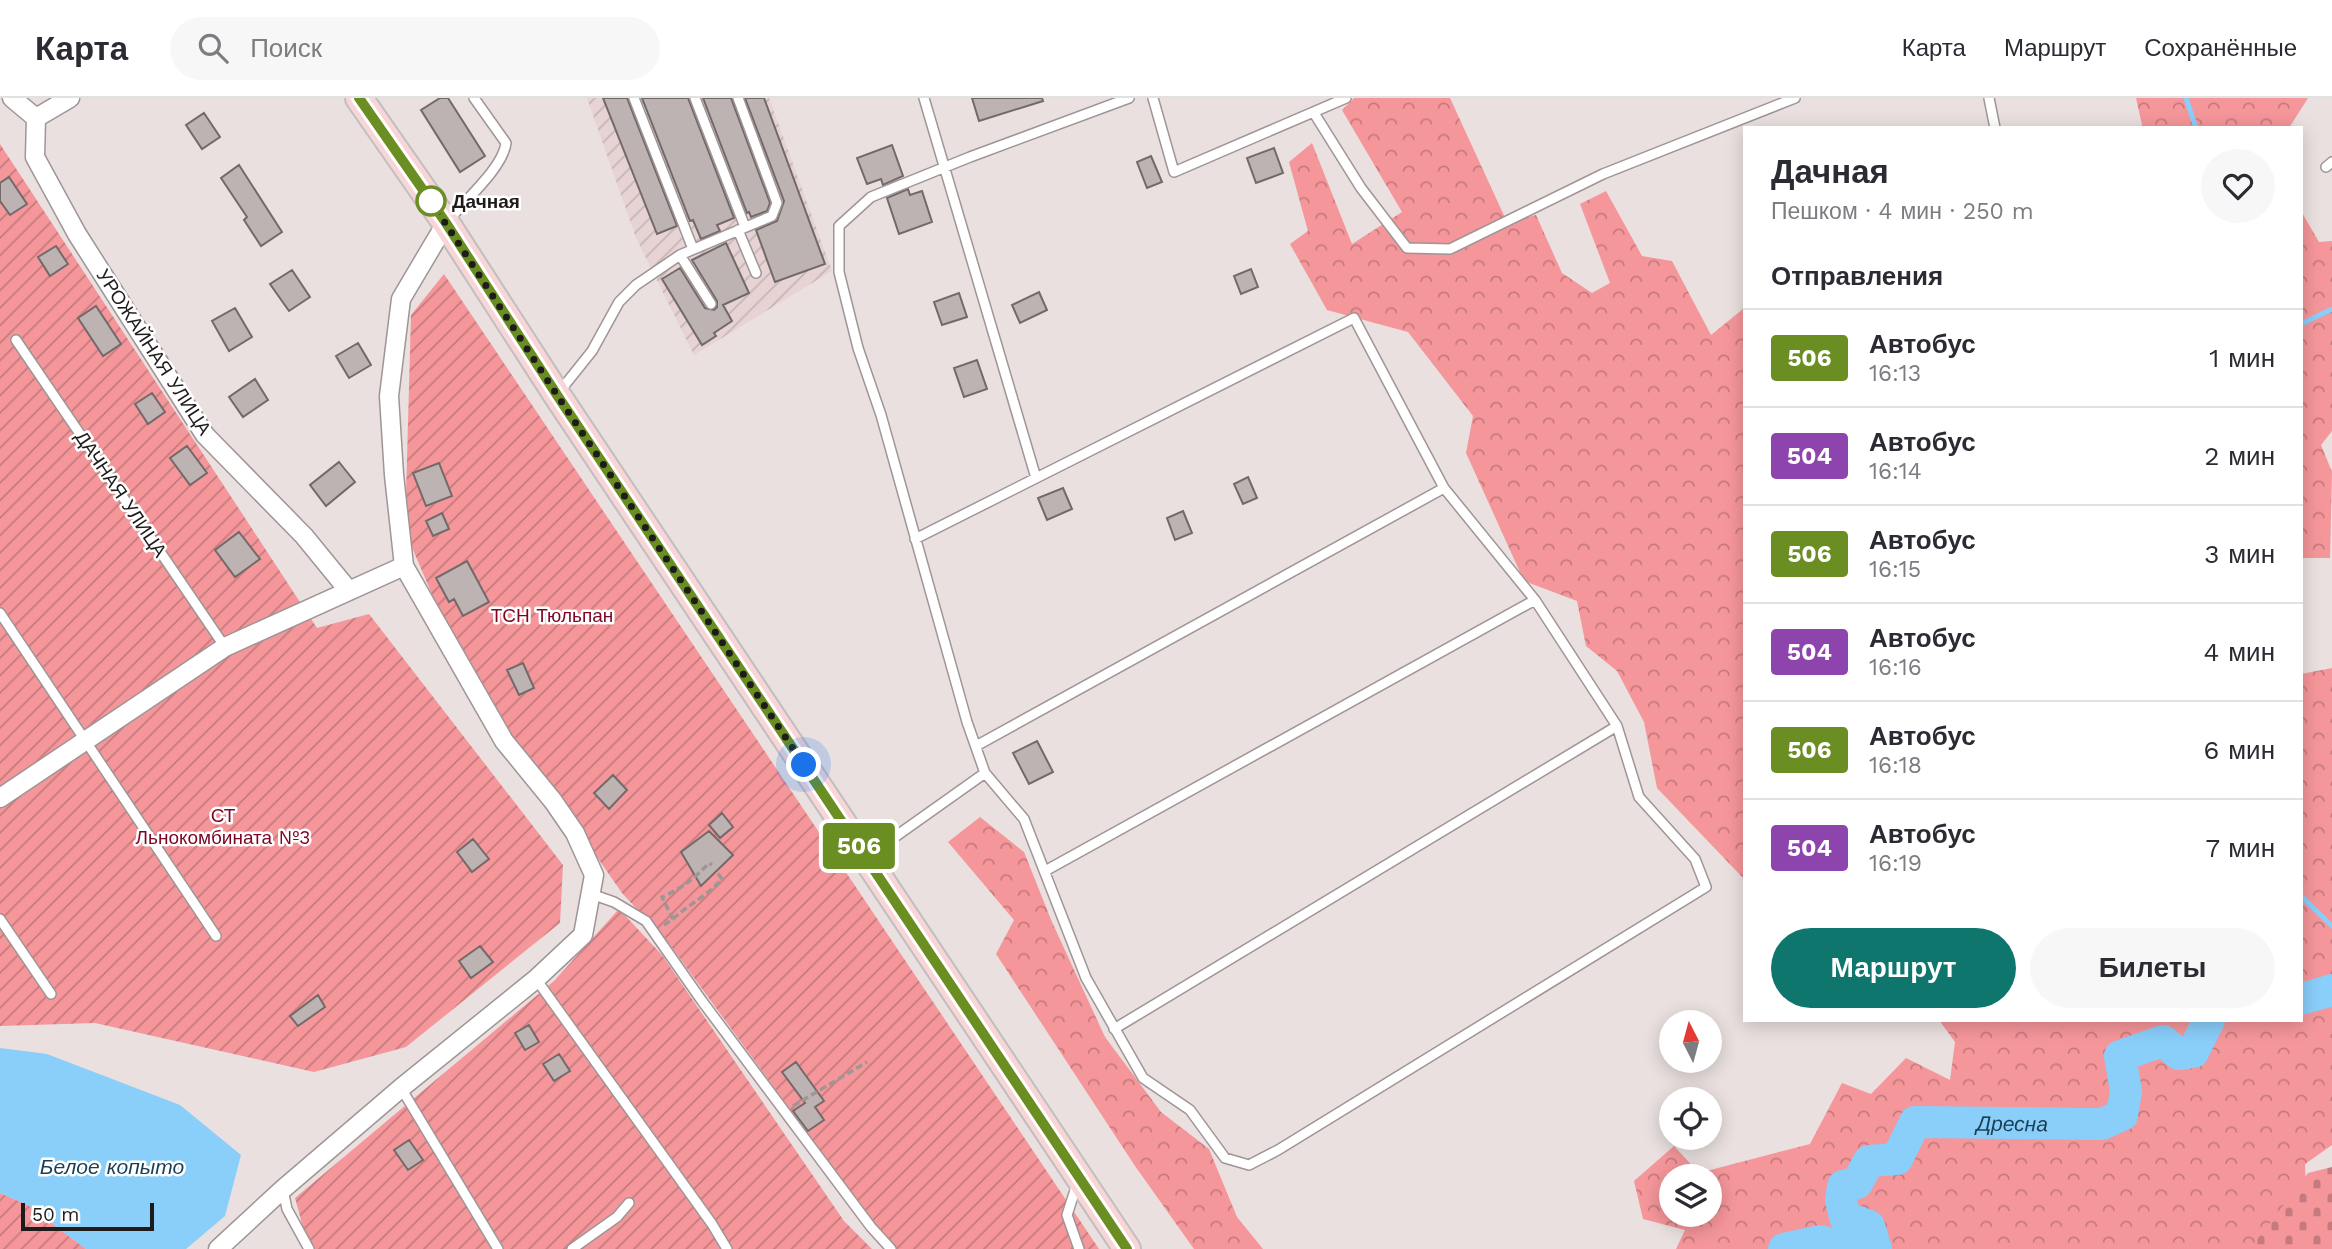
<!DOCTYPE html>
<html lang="ru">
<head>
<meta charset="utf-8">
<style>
	:root { --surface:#fff; --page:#f7f7f7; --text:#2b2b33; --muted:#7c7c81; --line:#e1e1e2; --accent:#0f766e }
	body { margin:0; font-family:"Work Sans",sans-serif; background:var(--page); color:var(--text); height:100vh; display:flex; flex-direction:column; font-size:26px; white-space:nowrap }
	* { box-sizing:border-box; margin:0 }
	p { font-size:23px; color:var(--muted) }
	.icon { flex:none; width:38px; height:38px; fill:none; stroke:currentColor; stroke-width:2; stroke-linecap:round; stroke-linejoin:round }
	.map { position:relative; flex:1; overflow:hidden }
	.side { position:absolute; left:1743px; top:28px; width:560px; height:896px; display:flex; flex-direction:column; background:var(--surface); border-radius:0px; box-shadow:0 4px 18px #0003 }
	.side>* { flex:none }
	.badge { padding:0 14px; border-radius:5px; font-size:24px; line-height:46px }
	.needle { width:46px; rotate:354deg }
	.buttons { position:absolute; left:1659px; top:912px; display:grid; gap:14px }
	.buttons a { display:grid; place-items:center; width:63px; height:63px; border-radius:50%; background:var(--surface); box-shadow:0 4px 18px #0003; font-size:35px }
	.scale { position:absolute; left:21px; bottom:18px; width:133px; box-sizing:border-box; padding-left:7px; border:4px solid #1e1b1b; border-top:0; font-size:19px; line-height:24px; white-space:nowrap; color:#1e1b1b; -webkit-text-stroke:5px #fff; paint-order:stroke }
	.you { position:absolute; width:35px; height:35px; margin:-18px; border:5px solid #fff; border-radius:50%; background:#1a73e8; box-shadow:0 0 0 10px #1a73e833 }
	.map>.badge { position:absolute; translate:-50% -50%; box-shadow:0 0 0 4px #fff }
	h2 { padding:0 28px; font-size:26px; line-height:63px }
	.round { display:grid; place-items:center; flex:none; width:74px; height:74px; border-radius:37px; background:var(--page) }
	.headline { display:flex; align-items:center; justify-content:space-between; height:119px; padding:0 28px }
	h1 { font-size:33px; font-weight:600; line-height:52px }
	.button { display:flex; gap:14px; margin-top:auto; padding:14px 28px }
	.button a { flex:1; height:80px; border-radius:42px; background:var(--accent); color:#fff; font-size:28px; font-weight:600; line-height:80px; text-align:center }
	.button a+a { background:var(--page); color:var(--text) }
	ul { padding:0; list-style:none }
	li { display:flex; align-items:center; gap:21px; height:98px; padding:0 28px; border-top:2px solid var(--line) }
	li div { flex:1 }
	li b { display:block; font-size:26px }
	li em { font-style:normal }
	li .badge { min-width:77px; font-weight:700; text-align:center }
	header { display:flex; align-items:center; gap:42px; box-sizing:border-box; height:98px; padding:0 35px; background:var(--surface); border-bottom:2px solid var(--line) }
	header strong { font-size:33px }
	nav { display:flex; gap:38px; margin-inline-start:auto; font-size:24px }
	.search { width:490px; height:63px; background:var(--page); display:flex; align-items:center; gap:18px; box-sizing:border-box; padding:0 24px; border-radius:38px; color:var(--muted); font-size:26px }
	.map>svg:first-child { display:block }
	.industrial { fill:url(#industrial-furrows) }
	.forest { fill:url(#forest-crowns); fill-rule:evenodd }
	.cemetery { fill:url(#cemetery-stones) }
	.garden { fill:url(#garden-furrows) }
	.water { fill:#8acefa }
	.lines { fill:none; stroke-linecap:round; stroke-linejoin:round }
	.stream { stroke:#8acefa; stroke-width:5 }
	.river { stroke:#8acefa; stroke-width:32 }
	.building { fill:#bdb3b3; stroke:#736969; stroke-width:2 }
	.lane-casing { stroke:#9f9596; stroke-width:12 }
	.street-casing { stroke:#9f9596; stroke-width:21 }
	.primary-casing { stroke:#c0bfbf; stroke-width:30 }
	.path { stroke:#9e9696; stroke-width:3.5; stroke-dasharray:7 3.5; stroke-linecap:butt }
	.lane { stroke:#fff; stroke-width:9 }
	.street { stroke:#fff; stroke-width:18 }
	.primary { stroke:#f8d6d7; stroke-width:26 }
	.line-casing { stroke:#fff; stroke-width:16 }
	.line { stroke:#6b8e23; stroke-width:10 }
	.walk { stroke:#1e1b1b; stroke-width:7; stroke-dasharray:0 12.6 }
	.stop-dot { fill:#fff; stroke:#6b8e23; stroke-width:3.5 }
	.labels { text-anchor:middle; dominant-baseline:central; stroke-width:5; stroke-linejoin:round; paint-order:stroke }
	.stop-label { font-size:19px; font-weight:bold; fill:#1e1b1b; stroke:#fff; text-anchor:start }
	.street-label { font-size:19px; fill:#1e1b1b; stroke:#fff }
	.park-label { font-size:19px; fill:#7d0624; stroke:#fff }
	.water-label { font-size:21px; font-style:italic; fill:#193f56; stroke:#fff }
</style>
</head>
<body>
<header>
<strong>Карта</strong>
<div class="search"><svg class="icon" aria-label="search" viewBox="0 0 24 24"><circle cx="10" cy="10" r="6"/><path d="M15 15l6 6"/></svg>Поиск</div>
<nav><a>Карта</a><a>Маршрут</a><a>Сохранённые</a></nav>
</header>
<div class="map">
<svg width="2332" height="1151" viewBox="0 0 2332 1151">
	<defs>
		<pattern id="industrial-furrows" width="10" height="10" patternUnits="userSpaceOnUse" patternTransform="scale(1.75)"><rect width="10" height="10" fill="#e7d3d4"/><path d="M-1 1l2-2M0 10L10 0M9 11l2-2" fill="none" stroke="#c6b5b5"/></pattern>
		<pattern id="forest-crowns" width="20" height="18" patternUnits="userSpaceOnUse" patternTransform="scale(1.75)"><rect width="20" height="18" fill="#f5969a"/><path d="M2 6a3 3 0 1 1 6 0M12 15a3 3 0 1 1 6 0" fill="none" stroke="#c67a7d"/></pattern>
		<pattern id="cemetery-stones" width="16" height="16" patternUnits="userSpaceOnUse" patternTransform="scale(1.75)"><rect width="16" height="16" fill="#f5969a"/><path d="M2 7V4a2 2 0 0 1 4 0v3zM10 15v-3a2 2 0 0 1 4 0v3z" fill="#c67a7d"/></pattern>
		<pattern id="garden-furrows" width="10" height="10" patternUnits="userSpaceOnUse" patternTransform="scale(1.75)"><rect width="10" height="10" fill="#f5969a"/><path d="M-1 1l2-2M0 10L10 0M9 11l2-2" fill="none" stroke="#c67a7d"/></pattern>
	</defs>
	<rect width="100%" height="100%" fill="#eae0e0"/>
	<!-- industrial -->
	<path class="industrial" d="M 587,0 L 769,0 L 832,173 L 694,257 L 636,140 Z"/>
	<!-- forest -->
	<path class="forest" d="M 1354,0 L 1450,0 L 1507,124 L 1536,117 L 1562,175 L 1592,195 L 1610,185 L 1580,106 L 1606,93 L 1642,158 L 1672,163 L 1711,237 L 1743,211 L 1745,215 L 1745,782 L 1657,690 L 1644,624 L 1617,573 L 1586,548 L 1577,503 L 1524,483 L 1466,355 L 1473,318 L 1408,234 L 1327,212 L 1290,146 L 1308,133 L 1289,64 L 1312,45 L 1352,146 L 1402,114 L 1342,12 Z
		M 2136,0 L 2308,0 L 2289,30 L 2139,30 L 2142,27 Z
		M 2301,113 L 2319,144 L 2332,143 L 2332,333 L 2321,347 L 2332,374 L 2330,460 L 2301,460 Z
		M 2332,570 L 2332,1047 L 2305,1066 L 2307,1132 L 2330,1151 L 1676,1151 L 1685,1132 L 1643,1121 L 1634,1083 L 1674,1048 L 1699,1075 L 1810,1046 L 1842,985 L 1871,996 L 1906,960 L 1950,982 L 1955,944 L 1939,922 L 2301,922 L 2301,576 ZM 1671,1078 L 1710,1078 L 1710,1116 L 1671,1116 Z
		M 980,719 L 1024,754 L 1052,824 L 1105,939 L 1161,1014 L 1209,1051 L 1237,1119 L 1263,1151 L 1194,1151 L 1135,1068 L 996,856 L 1014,822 L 948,744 Z"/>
	<!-- cemetery -->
	<path class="cemetery" d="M 2332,1069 L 2332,1151 L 2250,1151 L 2308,1075 Z"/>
	<!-- garden -->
	<path class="garden" d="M 0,46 L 317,530 L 369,516 L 563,767 L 560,825 L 406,949 L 314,974 L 95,925 L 0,928 Z
		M 444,176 L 1099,1151 L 892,1151 L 670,847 L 622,795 L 460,562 L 405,433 L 411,217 Z
		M 619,811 L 662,857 L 844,1123 L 872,1151 L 309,1151 L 295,1100 L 554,883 Z
		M 0,1095 L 28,1107 L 86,1151 L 0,1151 Z"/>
	<!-- water -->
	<path class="water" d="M 0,950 L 47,956 L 180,1007 L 241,1057 L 225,1118 L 186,1151 L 86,1151 L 28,1107 L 0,1095 Z"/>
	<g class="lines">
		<!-- stream -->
		<path class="stream" d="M 2186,0 L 2196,30
			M 2301,226 L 2332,211
			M 2301,798 L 2332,828"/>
		<!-- river -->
		<g class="river">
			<path d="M 2301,901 L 2332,892"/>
			<path d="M 1784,1151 L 1821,1143 L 1848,1151"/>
			<path id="s1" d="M 1876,1151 L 1869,1128 L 1845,1119 L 1841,1102 L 1843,1088 L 1857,1085 L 1869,1063 L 1897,1061 L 1915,1024 L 2102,1026 L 2122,1017 L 2126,993 L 2120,958 L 2163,943 L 2179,956 L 2193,954 L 2209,922"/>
		</g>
	</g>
	<!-- building -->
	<path class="building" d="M 440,0 L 448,0 L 485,58 L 460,74 L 421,12 Z
		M 603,0 L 627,0 L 677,128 L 657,136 Z
		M 642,0 L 688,0 L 734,120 L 717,127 L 720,133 L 701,141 L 693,122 L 690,123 Z
		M 703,0 L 731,0 L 770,105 L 767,113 L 751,119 L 749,114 L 747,115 Z
		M 745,0 L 764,0 L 825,166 L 775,184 L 756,132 L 777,123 L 784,103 Z
		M 972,0 L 1042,0 L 1043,3 L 979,23 Z
		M 204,15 L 220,39 L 202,51 L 186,27 Z
		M 892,47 L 903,78 L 883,87 L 881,81 L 867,86 L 857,60 Z
		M 1274,50 L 1283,75 L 1256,85 L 1247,60 Z
		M 1151,58 L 1162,84 L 1147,90 L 1137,64 Z
		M 239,67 L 282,134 L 261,148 L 244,122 L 247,119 L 221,80 Z
		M 9,79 L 27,106 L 10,117 L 0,103 L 0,85 Z
		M 908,91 L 910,97 L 922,93 L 932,124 L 899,136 L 887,100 Z
		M 726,145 L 749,195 L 723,207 L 732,223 L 714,235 L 716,238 L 702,247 L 662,181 L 680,170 L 705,210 L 714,212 L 717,209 L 717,203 L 692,162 Z
		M 56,148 L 68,166 L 50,178 L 38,159 Z
		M 1251,171 L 1258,189 L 1241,196 L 1234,178 Z
		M 292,172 L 310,199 L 289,213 L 270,186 Z
		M 1039,194 L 1047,212 L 1020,225 L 1012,207 Z
		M 959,195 L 967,219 L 942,227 L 934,204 Z
		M 96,208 L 121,246 L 103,258 L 78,220 Z
		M 235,210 L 252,239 L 229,253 L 212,223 Z
		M 358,245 L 371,267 L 349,280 L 336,258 Z
		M 977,262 L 987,291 L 964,299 L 954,270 Z
		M 255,281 L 268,302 L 243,319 L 229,299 Z
		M 152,295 L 165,314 L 148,326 L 135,306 Z
		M 187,348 L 207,375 L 190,387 L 170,360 Z
		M 339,364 L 355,384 L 326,408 L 310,387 Z
		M 439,365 L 452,398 L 426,408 L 413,375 Z
		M 1248,379 L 1257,400 L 1243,406 L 1234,386 Z
		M 1063,390 L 1072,411 L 1047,422 L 1038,400 Z
		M 1183,413 L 1192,435 L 1175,442 L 1167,420 Z
		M 442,415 L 449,431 L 433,438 L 426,423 Z
		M 239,434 L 260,461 L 235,479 L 215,452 Z
		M 467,463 L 489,504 L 463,518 L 454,501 L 449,504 L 436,480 Z
		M 523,565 L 534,590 L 519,597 L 507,572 Z
		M 1037,643 L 1053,674 L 1029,686 L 1013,655 Z
		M 613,677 L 627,692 L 609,711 L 594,695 Z
		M 722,715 L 733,729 L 720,740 L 709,727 Z
		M 709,733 L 733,757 L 701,788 L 681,754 Z
		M 473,741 L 489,761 L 472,774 L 457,754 Z
		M 480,848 L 493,864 L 471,880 L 459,863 Z
		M 318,897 L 325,909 L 298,928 L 290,918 Z
		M 529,927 L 539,944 L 525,952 L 515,935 Z
		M 559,956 L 570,973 L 554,983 L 543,966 Z
		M 796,964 L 824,1003 L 815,1009 L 824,1022 L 808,1033 L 793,1013 L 805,1005 L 782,974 Z
		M 409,1042 L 423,1062 L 408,1072 L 394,1052 Z"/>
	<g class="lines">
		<defs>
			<path id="lane" d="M 634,0 L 693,151
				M 695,0 L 745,129
				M 924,0 L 1036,380
				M 1153,0 L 1174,74 L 1346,0
				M 1989,0 L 1995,30
				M 1314,15 L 1361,90 L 1407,150 L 1450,151 L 1603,76 L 1795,0
				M 2326,69 L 2332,64
				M 447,124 C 464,103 503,70 506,45 L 474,0
				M 738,132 L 756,175
				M 680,157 L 711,206
				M 16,242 L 225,549
				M 560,293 L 592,253 L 619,204 L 636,187 L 680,157 L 772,118 L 777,105 L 738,0
				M 915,441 L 1354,220 L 1444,390 L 1535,502 L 1617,628 L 1639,699 L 1695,761 L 1706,789 L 1278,1052 L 1249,1067 L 1225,1060 L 1190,1012 L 1143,980 L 1086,880 L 1024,721 L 985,675
				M 0,515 L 216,838
				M 976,648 L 1444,390
				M 868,758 L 985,675 L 967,624 L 881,317 L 858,250 L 839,174 L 839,128 L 871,99 L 970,59 L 1129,0
				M 1045,773 L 1535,502
				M 591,796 L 614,804 L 646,823 L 702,903 L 871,1129 L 891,1151
				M 0,821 L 51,896
				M 536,881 L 712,1126 L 727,1151
				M 1114,931 L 1617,628
				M 401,990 L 498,1151
				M 1077,1086 L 1067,1117 L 1079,1151
				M 283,1092 L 287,1111 L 309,1151
				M 572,1151 L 617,1119 L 629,1105"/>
			<path id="street" d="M 12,0 L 36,20 L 35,59 L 77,136 L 205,337 L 304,438 L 349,493
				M 36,20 L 70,0
				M 0,700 L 225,549 L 404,468
				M 218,1151 L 283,1091 L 401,990 L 536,881 L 583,837 L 594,777 L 575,735 L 553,703 L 504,643 L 404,468 L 394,377 L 389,298 L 401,201 L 446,125"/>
			<path id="primary" d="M 359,0 L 446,125 L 557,297 L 1127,1151"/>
		</defs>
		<!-- lane casing -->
		<use href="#lane" class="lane-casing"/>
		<!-- street casing -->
		<use href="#street" class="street-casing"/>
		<!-- primary casing -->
		<use href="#primary" class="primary-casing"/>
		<!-- path -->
		<path class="path" d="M 673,821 C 688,807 708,797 722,781 L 716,773
			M 664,827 L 673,821 L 662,799 C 681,791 695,780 709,765 L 712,767
			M 793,1008 L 867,964"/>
		<!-- lane -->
		<use href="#lane" class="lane"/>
		<!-- street -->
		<use href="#street" class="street"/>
		<!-- primary -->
		<use href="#primary" class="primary"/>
	</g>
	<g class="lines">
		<defs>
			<path id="line" d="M 359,0 L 446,125 L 557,297 L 1127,1151"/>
		</defs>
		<!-- line casing -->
		<use href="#line" class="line-casing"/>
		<!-- line -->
		<use href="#line" class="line"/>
		<!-- walk -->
		<path class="walk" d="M 431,103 L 557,297 L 804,667"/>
	</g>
	<!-- markers -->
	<circle class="stop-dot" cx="431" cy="103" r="14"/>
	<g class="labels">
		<!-- stop labels -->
		<g class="stop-label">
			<text x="452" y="103">Дачная</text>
		</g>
		<!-- street labels -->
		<g class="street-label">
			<text transform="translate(154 254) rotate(57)">УРОЖАЙНАЯ УЛИЦА</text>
			<text transform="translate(121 396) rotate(56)">ДАЧНАЯ УЛИЦА</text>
		</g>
		<!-- park labels -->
		<g class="park-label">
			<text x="552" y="517">ТСН Тюльпан</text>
			<text x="223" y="717">СТ<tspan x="223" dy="22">Льнокомбината №3</tspan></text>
		</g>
		<!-- water labels -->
		<g class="water-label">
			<text stroke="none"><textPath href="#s1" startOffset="287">Дресна</textPath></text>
			<text x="112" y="1068">Белое копыто</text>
		</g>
	</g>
</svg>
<div class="buttons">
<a><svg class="needle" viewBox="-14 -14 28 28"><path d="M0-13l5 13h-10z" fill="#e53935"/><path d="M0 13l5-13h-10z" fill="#7c7c81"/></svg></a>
<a><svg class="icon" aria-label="locate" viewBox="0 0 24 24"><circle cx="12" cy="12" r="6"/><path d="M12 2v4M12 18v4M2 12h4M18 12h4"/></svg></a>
<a><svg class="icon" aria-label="layers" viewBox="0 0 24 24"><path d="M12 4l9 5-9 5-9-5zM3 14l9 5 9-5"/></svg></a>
</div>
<div class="scale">50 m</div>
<div class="you" style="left:804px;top:667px"></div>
<b class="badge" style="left:859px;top:748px;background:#6b8e23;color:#fff">506</b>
<section class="side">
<div class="headline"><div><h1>Дачная</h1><p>Пешком · 4 мин · 250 m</p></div><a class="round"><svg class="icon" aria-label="heart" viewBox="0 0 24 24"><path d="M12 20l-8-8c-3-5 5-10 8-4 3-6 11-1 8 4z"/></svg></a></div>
<h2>Отправления</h2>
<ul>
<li><span class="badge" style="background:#6b8e23;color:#fff">506</span><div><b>Автобус</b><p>16:13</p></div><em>1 мин</em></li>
<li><span class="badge" style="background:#8e44ad;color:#fff">504</span><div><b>Автобус</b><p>16:14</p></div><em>2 мин</em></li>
<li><span class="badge" style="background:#6b8e23;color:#fff">506</span><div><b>Автобус</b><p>16:15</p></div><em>3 мин</em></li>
<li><span class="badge" style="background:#8e44ad;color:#fff">504</span><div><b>Автобус</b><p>16:16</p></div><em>4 мин</em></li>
<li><span class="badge" style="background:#6b8e23;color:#fff">506</span><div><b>Автобус</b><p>16:18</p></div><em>6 мин</em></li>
<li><span class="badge" style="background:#8e44ad;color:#fff">504</span><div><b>Автобус</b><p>16:19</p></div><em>7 мин</em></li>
</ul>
<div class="button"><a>Маршрут</a><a>Билеты</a></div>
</section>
</div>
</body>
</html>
